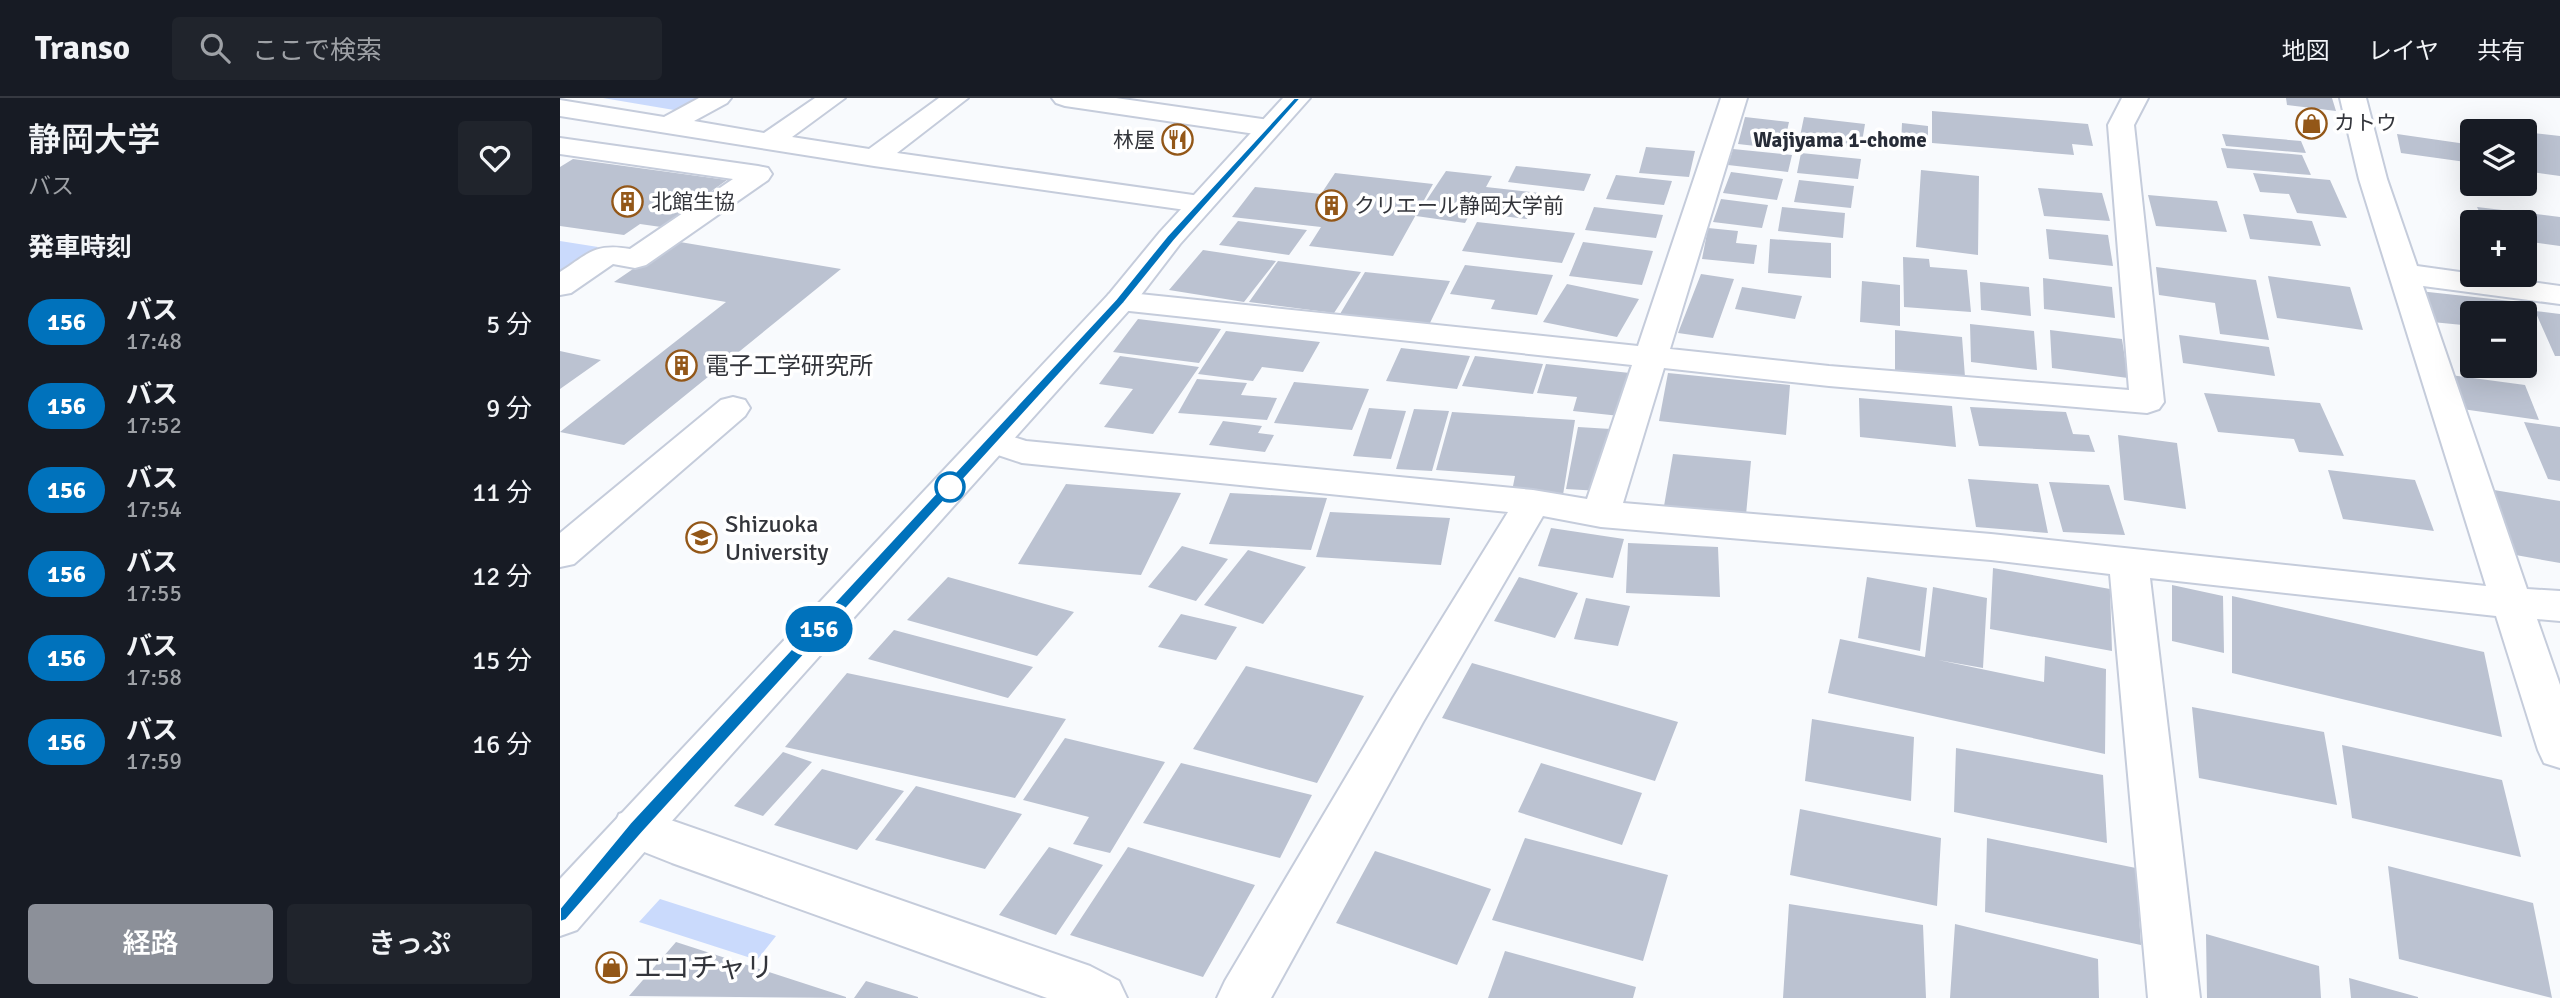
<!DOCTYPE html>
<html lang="ja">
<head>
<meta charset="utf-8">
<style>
	:root { --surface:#171b24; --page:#20242c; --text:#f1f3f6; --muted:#9ea1a6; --line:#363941; --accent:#8c9099 }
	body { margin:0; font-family:Signika,"Noto Sans JP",sans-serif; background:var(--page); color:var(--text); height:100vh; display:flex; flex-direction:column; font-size:26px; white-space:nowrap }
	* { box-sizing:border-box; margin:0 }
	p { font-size:23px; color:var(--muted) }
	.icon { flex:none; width:38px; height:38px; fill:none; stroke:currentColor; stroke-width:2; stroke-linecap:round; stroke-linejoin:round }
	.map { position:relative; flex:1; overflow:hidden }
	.sheet { display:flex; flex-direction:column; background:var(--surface); width:560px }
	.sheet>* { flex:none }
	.badge { padding:0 14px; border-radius:23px; font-size:24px; line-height:46px }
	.tools { position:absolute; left:1900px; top:21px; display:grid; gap:14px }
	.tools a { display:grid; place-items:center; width:77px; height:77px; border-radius:7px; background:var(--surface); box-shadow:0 7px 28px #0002; font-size:35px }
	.map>.badge { position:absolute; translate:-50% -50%; box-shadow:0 0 0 4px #fff }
	h2 { padding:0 28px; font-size:26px; line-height:63px }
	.round { display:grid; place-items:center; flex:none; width:74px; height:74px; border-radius:7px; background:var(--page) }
	.headline { display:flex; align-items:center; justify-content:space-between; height:119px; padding:0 28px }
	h1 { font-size:33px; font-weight:600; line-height:52px }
	.action { display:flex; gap:14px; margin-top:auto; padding:14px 28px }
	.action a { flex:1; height:80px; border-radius:7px; background:var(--accent); color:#fff; font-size:28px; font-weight:600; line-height:80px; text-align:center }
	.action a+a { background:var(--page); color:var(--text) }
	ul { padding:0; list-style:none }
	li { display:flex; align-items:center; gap:21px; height:84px; padding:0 28px }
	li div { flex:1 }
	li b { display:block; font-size:26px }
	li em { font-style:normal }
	li .badge { min-width:77px; font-weight:700; text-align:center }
	header { display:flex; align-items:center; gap:42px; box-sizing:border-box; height:98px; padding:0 35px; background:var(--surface); border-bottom:2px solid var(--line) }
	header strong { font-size:33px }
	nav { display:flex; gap:38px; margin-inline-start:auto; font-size:24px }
	.search { width:490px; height:63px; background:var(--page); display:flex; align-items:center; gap:18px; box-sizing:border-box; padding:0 24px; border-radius:7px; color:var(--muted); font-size:26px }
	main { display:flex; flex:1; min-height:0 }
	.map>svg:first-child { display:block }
	.green { fill:#cadafc }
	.building { fill:#bbc2d1 }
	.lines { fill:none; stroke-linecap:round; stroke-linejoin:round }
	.minor-casing { stroke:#c5ccdb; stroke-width:4 }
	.highway-casing { stroke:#c5ccdb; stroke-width:4 }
	.minor { fill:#fff; fill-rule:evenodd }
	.highway { fill:#fff; fill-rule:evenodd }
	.line { fill:#0072bc; stroke:#fff; stroke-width:2 }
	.stop-dot { fill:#fff; stroke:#0072bc; stroke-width:3.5 }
	.labels { text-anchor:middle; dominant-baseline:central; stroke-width:7; stroke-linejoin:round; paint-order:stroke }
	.far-poi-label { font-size:21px; fill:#33353b; stroke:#fff; text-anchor:start }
	.far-neighbourhood-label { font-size:21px; font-weight:bold; fill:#282d38; stroke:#fff }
	.poi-label { font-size:24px; fill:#33353b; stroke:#fff; text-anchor:start }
	.near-poi-label { font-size:28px; fill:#33353b; stroke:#fff; text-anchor:start }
</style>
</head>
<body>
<header>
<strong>Transo</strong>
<div class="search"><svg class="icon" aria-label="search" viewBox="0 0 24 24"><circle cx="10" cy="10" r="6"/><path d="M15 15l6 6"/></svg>ここで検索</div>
<nav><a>地図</a><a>レイヤ</a><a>共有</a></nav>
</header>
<main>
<section class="sheet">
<div class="headline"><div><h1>静岡大学</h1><p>バス</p></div><a class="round"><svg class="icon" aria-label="heart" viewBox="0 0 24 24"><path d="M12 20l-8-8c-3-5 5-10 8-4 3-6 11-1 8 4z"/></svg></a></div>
<h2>発車時刻</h2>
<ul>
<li><span class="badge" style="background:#0072bc;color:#fff">156</span><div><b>バス</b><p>17:48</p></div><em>5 分</em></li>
<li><span class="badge" style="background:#0072bc;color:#fff">156</span><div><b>バス</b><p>17:52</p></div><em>9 分</em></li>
<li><span class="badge" style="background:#0072bc;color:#fff">156</span><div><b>バス</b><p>17:54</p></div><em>11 分</em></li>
<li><span class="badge" style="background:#0072bc;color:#fff">156</span><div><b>バス</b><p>17:55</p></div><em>12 分</em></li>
<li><span class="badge" style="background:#0072bc;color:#fff">156</span><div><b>バス</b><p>17:58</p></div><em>15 分</em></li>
<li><span class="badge" style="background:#0072bc;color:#fff">156</span><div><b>バス</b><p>17:59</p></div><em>16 分</em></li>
</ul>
<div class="action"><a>経路</a><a>きっぷ</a></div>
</section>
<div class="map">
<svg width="2000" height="900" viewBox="0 0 2000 900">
	<rect width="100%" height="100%" fill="#f8fafd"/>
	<!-- green -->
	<path class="green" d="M 43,0 L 142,0 L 120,13 Z
		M 0,143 L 38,149 L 0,175 Z
		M 100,801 L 216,838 L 197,862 L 79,824 Z"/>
	<!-- building -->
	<path class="building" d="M 1726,0 L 1772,0 L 1776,13 L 1727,7 Z
		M 1372,13 L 1528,26 L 1533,48 L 1512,46 L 1514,57 L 1372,45 Z
		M 1185,19 L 1229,24 L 1223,51 L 1178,46 Z
		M 1244,19 L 1305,26 L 1301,50 L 1239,43 Z
		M 1342,25 L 1368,28 L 1368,49 L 1341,47 Z
		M 1965,34 L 2000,38 L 2000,78 L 1965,73 Z
		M 1662,36 L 1741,43 L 1746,55 L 1666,48 Z
		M 1837,36 L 1913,47 L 1913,65 L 1841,55 Z
		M 1086,49 L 1135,53 L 1129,79 L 1079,75 Z
		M 1661,50 L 1742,57 L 1751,77 L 1667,70 Z
		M 1173,51 L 1232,57 L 1228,74 L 1168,67 Z
		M 1241,55 L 1301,61 L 1298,81 L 1237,75 Z
		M 13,61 L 167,82 L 101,129 L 80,126 L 64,137 L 0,128 L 0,69 Z
		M 956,68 L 1031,76 L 1024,93 L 948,84 Z
		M 1361,72 L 1419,78 L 1418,157 L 1356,149 Z
		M 886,73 L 932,78 L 926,89 L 980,95 L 967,121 L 911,114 L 905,125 L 856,118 Z
		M 1171,74 L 1223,81 L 1217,102 L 1163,95 Z
		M 775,75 L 873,86 L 833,158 L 749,148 L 761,129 L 672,119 L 695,89 L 761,96 Z
		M 1693,75 L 1770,82 L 1787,120 L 1737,115 L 1729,96 L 1700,94 Z
		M 1056,77 L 1112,83 L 1104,107 L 1046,101 Z
		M 1239,82 L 1294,88 L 1291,110 L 1234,104 Z
		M 1478,90 L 1542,95 L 1550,123 L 1484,118 Z
		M 1588,97 L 1657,103 L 1667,134 L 1596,128 Z
		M 1161,101 L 1208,107 L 1202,130 L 1153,124 Z
		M 1034,109 L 1103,117 L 1096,140 L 1025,132 Z
		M 1222,109 L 1285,115 L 1283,140 L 1218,133 Z
		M 1917,109 L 2000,119 L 2000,148 L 1971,144 L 1965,138 L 1965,124 L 1924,124 Z
		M 1683,116 L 1752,123 L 1761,148 L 1690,141 Z
		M 678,123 L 747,132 L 729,157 L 659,147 Z
		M 917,124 L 1015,135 L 1002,165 L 902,153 Z
		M 1148,130 L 1178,133 L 1176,145 L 1197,147 L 1194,166 L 1142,161 Z
		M 1486,131 L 1548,137 L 1553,168 L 1489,161 Z
		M 1210,141 L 1271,145 L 1271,180 L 1208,175 Z
		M 114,143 L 281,171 L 64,347 L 0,334 L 166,204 L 54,184 Z
		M 1023,144 L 1093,153 L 1082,187 L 1009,178 Z
		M 643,152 L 716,163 L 684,204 L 609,192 Z
		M 1343,159 L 1369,161 L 1370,169 L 1407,172 L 1411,214 L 1344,209 Z
		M 718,163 L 801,174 L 774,215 L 689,204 Z
		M 905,167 L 993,177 L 977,217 L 931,211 L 935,202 L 890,196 Z
		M 1596,169 L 1696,182 L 1709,242 L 1660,236 L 1655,205 L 1599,197 Z
		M 805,174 L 890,183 L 869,227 L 780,216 Z
		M 1141,176 L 1174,181 L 1153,240 L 1118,235 Z
		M 1708,178 L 1790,189 L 1803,232 L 1717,220 Z
		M 1483,180 L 1552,189 L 1555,220 L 1484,211 Z
		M 1302,183 L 1340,187 L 1340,228 L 1300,224 Z
		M 1420,184 L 1469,189 L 1471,218 L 1421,212 Z
		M 1007,186 L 1079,201 L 1057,239 L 983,224 Z
		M 1182,189 L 1242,198 L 1235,221 L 1175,211 Z
		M 1859,193 L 1951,203 L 1958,215 L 1913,215 L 1913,228 L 1872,224 Z
		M 1975,213 L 2000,216 L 2000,258 L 1995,258 Z
		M 578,221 L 661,231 L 639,265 L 553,254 Z
		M 1410,226 L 1474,233 L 1477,272 L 1411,264 Z
		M 1335,232 L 1402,239 L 1405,279 L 1335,272 Z
		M 1490,232 L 1562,241 L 1568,280 L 1492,270 Z
		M 666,233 L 760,244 L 743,274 L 702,269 L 693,283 L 638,276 Z
		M 1619,237 L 1709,249 L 1715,278 L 1623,265 Z
		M 841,250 L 910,258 L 897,291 L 826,283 Z
		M 0,253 L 41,262 L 0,291 Z
		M 560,258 L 639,269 L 593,336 L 544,329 L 573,291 L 539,286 Z
		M 915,258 L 983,266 L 973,296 L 902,288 Z
		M 986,266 L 1070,275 L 1060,318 L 1013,313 L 1017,299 L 977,295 Z
		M 1108,275 L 1230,287 L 1226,337 L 1099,323 Z
		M 1883,276 L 1965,287 L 1979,322 L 1895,310 Z
		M 637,281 L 687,285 L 681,297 L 717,300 L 707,322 L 618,315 Z
		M 734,284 L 809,291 L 792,332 L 714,325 Z
		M 1644,295 L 1760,305 L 1784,358 L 1739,354 L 1734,341 L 1658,334 Z
		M 1299,300 L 1392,308 L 1396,349 L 1300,339 Z
		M 1410,309 L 1506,314 L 1513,336 L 1529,337 L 1535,354 L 1419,348 Z
		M 809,310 L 846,313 L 831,361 L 793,358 Z
		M 854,311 L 889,313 L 872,373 L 836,371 Z
		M 892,314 L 1015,322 L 1003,397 L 952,393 L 955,378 L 876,372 Z
		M 663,323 L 702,328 L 698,335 L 714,337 L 705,354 L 649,347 Z
		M 1964,324 L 2000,329 L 2000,383 L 1988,381 Z
		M 1018,329 L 1051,331 L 1040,393 L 1006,391 Z
		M 1558,337 L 1617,345 L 1626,411 L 1564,402 Z
		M 1113,356 L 1191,363 L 1186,417 L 1104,408 Z
		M 1768,372 L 1855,382 L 1874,433 L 1783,421 Z
		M 1408,381 L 1478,386 L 1488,435 L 1416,429 Z
		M 1489,384 L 1549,387 L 1565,437 L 1503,434 Z
		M 506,386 L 621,395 L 581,477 L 458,466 Z
		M 1928,391 L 2000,403 L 2000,465 L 1950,456 Z
		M 670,395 L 767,400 L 751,452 L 649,446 Z
		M 770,414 L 890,420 L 881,467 L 756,459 Z
		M 991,430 L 1064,441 L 1053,480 L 978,468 Z
		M 1068,445 L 1158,449 L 1160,499 L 1066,495 Z
		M 622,448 L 668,461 L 636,503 L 588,489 Z
		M 688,452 L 746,469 L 703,526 L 644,507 Z
		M 1433,470 L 1550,491 L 1552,553 L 1430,531 Z
		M 388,479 L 514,514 L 477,558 L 347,522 Z
		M 959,479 L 1018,495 L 995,540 L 934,523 Z
		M 1307,479 L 1367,490 L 1360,553 L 1298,540 Z
		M 1612,487 L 1663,498 L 1664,555 L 1612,543 Z
		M 1373,489 L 1427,500 L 1423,570 L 1378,562 L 1484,584 L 1485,558 L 1546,571 L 1545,656 L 1268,595 L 1280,541 L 1365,559 Z
		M 1672,498 L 1924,554 L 1942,639 L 1672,575 Z
		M 1026,500 L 1070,508 L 1058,548 L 1014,541 Z
		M 621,516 L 677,529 L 656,562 L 598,549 Z
		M 334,532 L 473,569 L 448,600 L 308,561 Z
		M 912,565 L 1118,624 L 1095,683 L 882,620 Z
		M 686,568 L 804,598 L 757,685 L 633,651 Z
		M 287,575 L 506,621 L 455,700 L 225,649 Z
		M 1632,609 L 1764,634 L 1777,707 L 1639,680 Z
		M 1252,621 L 1354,639 L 1351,703 L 1245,683 Z
		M 505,640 L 605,664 L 550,755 L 513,746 L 529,719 L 463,702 Z
		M 1782,647 L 1942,682 L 1961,759 L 1792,720 Z
		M 1396,650 L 1543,677 L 1547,745 L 1394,714 Z
		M 223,654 L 252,664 L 203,718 L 174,708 Z
		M 621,665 L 752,697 L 720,760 L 583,725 Z
		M 981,665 L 1082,695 L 1062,747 L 958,714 Z
		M 262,671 L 344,693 L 297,752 L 214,727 Z
		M 356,688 L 462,716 L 425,771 L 315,742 Z
		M 1240,711 L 1381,740 L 1377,808 L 1230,777 Z
		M 965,740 L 1108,777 L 1083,863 L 932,822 Z
		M 1427,740 L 1576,770 L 1581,847 L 1425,814 Z
		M 489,749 L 543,767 L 496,837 L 439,817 Z
		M 568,749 L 695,787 L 643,879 L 510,837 Z
		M 815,753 L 931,791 L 897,867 L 776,825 Z
		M 1828,768 L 1973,805 L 1992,900 L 1839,861 Z
		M 1229,806 L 1363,827 L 1366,900 L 1223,900 Z
		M 1395,826 L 1538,861 L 1539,900 L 1390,900 Z
		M 1646,836 L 1759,868 L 1761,900 L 1647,900 Z
		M 116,844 L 286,899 L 286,900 L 69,898 Z
		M 945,853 L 1076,889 L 1073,900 L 928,900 Z
		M 1789,880 L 1858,899 L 1858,900 L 1791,900 Z
		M 306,883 L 358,899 L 358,900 L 294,900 Z"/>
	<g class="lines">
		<defs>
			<path id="minor" d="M 139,0 L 171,0 L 167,5 L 134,23 L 204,35 L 255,0 L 285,0 L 232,39 L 309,51 L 379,0 L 408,0 L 337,55 L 640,98 L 650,100 L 654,106 L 650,112 L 640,114 L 314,68 L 0,18 L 0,2 L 104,19 Z
				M 492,0 L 556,0 L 709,22 L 718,25 L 722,30 L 718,35 L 709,38 L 505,8 L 496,5 Z
				M 1161,0 L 1187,0 L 1110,251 L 1269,268 L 1569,292 L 1548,27 L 1562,0 L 1588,0 L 1574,27 L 1604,304 L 1599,311 L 1587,315 L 1269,288 L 1104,270 L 1063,405 L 1431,436 L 1926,488 L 1799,81 L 1780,0 L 1806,0 L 1827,81 L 1857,168 L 2000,188 L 2000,206 L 1863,188 L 1967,491 L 2000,493 L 2000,523 L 1977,521 L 2000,587 L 2000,670 L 1984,665 L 1978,652 L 1936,518 L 1590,480 L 1640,900 L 1588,900 L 1550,476 L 1431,462 L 1041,429 L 983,418 L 863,624 L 711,900 L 657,900 L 665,883 L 833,600 L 948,414 L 462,365 L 420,351 L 414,343 L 420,335 L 432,332 L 466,343 L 973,392 L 1027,401 L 1072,267 L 560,212 L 549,210 L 544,203 L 549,196 L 560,194 L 1078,248 Z
				M 0,40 L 198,68 L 208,70 L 212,76 L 208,82 L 86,167 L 75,170 L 53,166 L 11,195 L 0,197 L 0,174 C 28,156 34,145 70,151 L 173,81 L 0,56 Z
				M 173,299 L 185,302 L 190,310 L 185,318 L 14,466 L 0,469 L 0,435 L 161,302 Z
				M 76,710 L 530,868 L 559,883 L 567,900 L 487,900 L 112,765 L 59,744 L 53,730 L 59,716 Z"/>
			<path id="highway" d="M 723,0 L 750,0 L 620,146 L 571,210 L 93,744 L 17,832 L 0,838 L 0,781 L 549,196 L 600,134 Z"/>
		</defs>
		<!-- minor casing -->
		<use href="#minor" class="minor-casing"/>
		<!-- highway casing -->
		<use href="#highway" class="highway-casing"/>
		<!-- minor -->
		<use href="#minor" class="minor"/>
		<!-- highway -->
		<use href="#highway" class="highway"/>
	</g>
	<!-- line -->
	<path class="line" d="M 734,0 L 741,0 L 614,143 L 564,205 L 82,735 L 6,822 L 0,824 L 0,810 L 70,725 L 556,201 L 607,138 Z"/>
	<!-- icons -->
	<defs>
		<symbol id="shop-ring" viewBox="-11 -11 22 22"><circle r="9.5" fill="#fff" stroke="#935718" stroke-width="1.5"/><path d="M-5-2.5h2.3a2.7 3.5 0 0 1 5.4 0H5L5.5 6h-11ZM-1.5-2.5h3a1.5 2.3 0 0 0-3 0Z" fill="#935718"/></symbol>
		<symbol id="restaurant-ring" viewBox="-11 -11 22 22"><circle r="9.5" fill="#fff" stroke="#935718" stroke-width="1.5"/><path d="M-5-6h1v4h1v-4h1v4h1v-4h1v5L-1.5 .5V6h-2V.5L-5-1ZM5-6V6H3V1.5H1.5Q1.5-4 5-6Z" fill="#935718"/></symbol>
		<symbol id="building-ring" viewBox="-11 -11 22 22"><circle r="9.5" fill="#fff" stroke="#935718" stroke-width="1.5"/><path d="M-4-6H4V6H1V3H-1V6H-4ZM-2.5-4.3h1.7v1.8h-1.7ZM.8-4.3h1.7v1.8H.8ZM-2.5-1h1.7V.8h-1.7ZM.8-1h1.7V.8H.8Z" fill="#935718"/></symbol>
		<symbol id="university-ring" viewBox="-11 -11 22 22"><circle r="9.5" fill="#fff" stroke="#935718" stroke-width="1.5"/><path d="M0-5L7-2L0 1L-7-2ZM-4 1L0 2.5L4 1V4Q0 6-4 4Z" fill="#935718"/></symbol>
	</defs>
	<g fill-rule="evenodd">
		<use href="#shop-ring" x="1734" y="8" width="35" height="35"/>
		<use href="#restaurant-ring" x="600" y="24" width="35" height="35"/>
		<use href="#building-ring" x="50" y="86" width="35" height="35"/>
		<use href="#building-ring" x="754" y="90" width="35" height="35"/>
		<use href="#building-ring" x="104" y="250" width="35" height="35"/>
		<use href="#university-ring" x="124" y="422" width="35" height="35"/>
		<use href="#shop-ring" x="34" y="852" width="35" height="35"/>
	</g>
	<!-- markers -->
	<circle class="stop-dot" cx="390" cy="389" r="14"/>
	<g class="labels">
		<!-- far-poi labels -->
		<g class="far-poi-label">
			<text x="1774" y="25">カトウ</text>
			<text x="595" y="42" text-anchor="end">林屋</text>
			<text x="91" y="104">北館生協</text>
			<text x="794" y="108">クリエール静岡大学前</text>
		</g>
		<!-- far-neighbourhood labels -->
		<g class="far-neighbourhood-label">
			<text x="1280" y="42">Wajiyama 1-chome</text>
		</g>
		<!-- poi labels -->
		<g class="poi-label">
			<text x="145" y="268">電子工学研究所</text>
			<text x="165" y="426">Shizuoka<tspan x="165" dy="28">University</tspan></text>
		</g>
		<!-- near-poi labels -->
		<g class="near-poi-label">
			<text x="74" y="870">エコチャリ</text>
		</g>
	</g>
</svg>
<div class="tools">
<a><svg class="icon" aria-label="layers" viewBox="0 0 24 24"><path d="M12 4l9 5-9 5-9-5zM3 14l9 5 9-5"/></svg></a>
<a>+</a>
<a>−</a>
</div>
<b class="badge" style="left:259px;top:531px;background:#0072bc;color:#fff">156</b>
</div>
</main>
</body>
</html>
